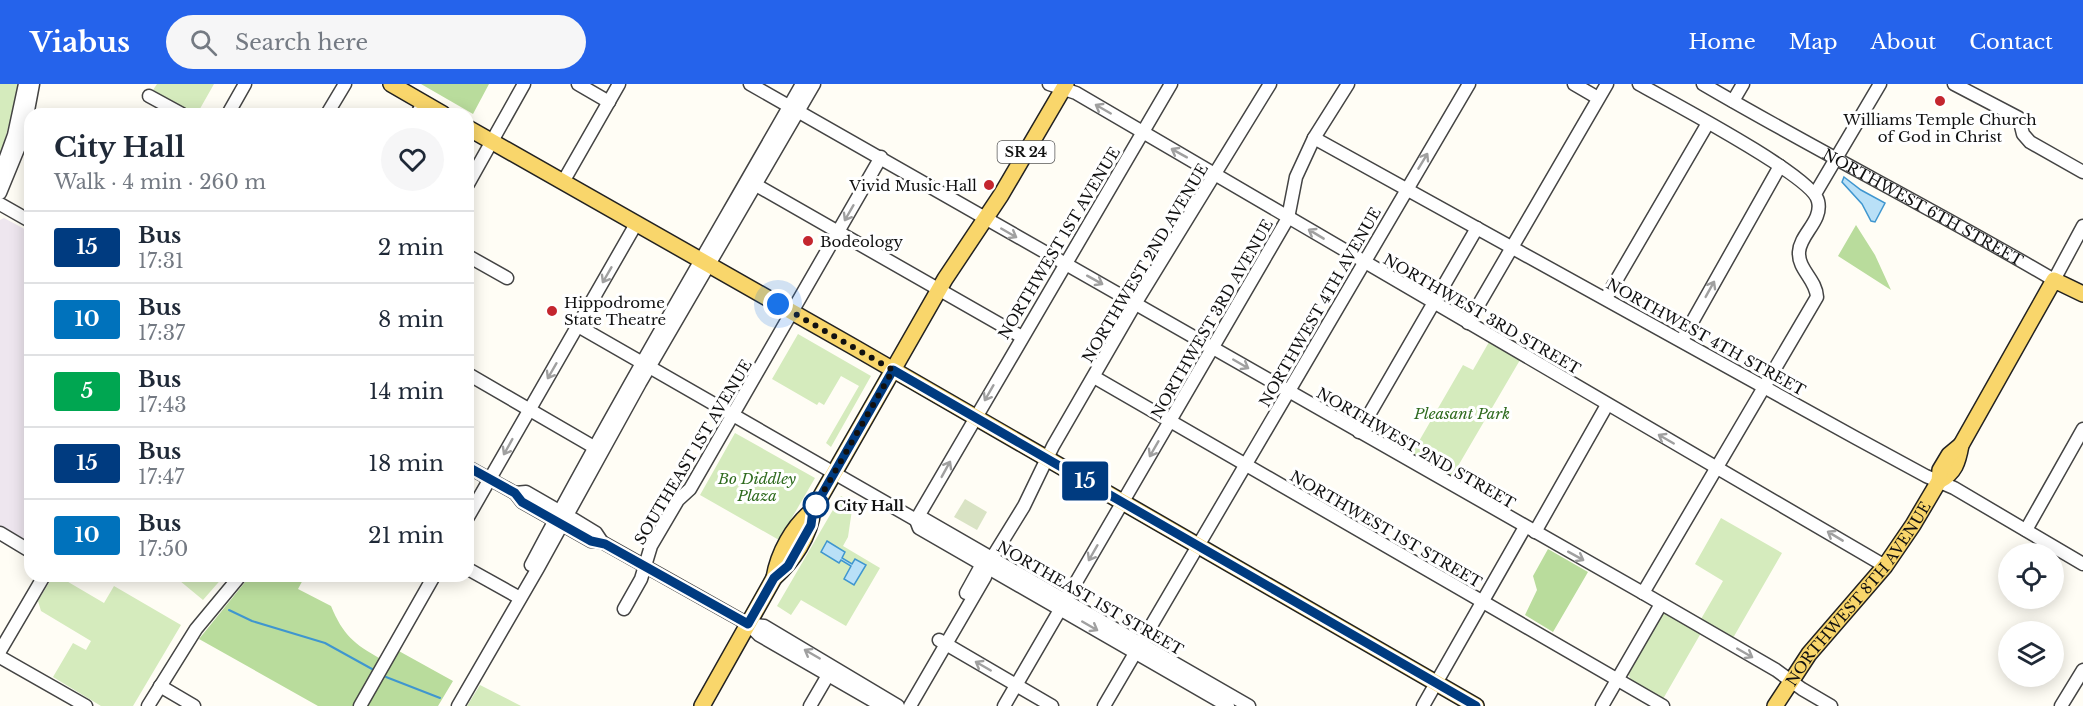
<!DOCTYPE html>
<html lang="en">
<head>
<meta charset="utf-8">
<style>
	:root { --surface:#fff; --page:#f6f6f7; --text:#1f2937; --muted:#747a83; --line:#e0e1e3; --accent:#2563eb }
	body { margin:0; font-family:"Libre Baskerville",serif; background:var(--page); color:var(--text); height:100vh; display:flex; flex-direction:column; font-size:22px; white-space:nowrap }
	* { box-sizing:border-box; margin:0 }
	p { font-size:20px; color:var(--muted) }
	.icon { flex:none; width:33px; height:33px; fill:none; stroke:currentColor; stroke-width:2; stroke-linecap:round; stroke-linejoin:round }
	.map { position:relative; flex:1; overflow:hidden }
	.drawer { position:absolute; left:24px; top:24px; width:450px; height:474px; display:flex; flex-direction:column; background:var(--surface); border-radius:18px; box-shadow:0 3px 15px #0003 }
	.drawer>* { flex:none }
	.badge { padding:0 12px; border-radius:4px; font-size:21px; line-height:39px }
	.controls { position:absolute; left:1998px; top:459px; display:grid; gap:12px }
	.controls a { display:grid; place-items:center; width:66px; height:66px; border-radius:50%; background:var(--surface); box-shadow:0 3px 15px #0003; font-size:30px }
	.you { position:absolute; width:30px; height:30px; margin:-15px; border:4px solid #fff; border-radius:50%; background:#1a73e8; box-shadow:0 0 0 9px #1a73e833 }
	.map>.badge { position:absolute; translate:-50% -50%; box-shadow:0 0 0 3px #fff }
	.round { display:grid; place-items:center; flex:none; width:63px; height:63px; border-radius:32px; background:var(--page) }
	.overview { display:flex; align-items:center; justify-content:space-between; height:102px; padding:0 30px }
	h1 { font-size:28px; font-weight:700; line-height:45px }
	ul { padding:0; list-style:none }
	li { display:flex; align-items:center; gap:18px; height:72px; padding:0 30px; border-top:2px solid var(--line) }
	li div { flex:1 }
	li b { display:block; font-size:22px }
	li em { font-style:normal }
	li .badge { min-width:66px; font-weight:700; text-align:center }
	header { display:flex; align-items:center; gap:36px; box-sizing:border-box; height:84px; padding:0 30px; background:var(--accent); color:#fff }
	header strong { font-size:28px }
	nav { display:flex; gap:33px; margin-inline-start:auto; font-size:21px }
	.search { width:420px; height:54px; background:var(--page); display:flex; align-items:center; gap:15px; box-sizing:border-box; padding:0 21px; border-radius:33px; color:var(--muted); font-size:22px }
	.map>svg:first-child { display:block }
	.industrial { fill:#eee6ef }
	.green { fill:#d5ebbd }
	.forest { fill:#b9dc9c }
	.cemetery { fill:#d9e3c4 }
	.water { fill:#b9e0f7; stroke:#3f96cf; stroke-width:1.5 }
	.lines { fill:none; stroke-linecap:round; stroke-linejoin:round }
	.stream { stroke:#3f96cf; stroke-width:2 }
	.minor-casing { stroke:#444; stroke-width:15 }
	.major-casing { stroke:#222; stroke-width:18 }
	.minor { stroke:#fff; stroke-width:12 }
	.major { stroke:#f9d66b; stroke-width:15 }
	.oneway { stroke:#a0a0a0 }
	.line-casing { stroke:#fff; stroke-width:14 }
	.line { stroke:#003b80; stroke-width:9 }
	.walk { stroke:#111; stroke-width:6; stroke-dasharray:0 10.8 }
	.poi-dot { fill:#c4262e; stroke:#fff; stroke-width:2 }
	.stop-dot { fill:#fff; stroke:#003b80; stroke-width:3 }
	.labels { text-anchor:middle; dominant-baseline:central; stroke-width:6; stroke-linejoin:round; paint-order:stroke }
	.shield { fill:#fff; stroke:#585858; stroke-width:1.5 }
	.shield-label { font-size:14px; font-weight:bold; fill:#111 }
	.poi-label { font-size:15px; fill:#111; stroke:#fff; text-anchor:start }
	.street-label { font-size:15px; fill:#111; stroke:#fff }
	.park-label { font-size:15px; font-style:italic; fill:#2f6b1f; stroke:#fff }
	.stop-label { font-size:15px; font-weight:bold; fill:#111; stroke:#fff; text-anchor:start }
</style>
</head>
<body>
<header>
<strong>Viabus</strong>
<div class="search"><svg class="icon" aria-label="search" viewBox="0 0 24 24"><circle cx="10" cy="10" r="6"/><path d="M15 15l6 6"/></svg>Search here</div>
<nav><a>Home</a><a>Map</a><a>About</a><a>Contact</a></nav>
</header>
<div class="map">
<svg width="2083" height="622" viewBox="0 0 2083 622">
	<rect width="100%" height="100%" fill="#fffdf5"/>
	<!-- industrial -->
	<path class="industrial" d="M 4,134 L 30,148 L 30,459 L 0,442 L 0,136 Z"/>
	<!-- green -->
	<path class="green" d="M 0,0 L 20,0 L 0,73 Z
		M 157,0 L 214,0 L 197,30 L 194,30 L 153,6 Z
		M 798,250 L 871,292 L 831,363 L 826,359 L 859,302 L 841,292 L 824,321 L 819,318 L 817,321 L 772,295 Z
		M 1489,258 L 1520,276 L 1451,394 L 1411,371 L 1463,281 L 1473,286 Z
		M 735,349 L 815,394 L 779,456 L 700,411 Z
		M 841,412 L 853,419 L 848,453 L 843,462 L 880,484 L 846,542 L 801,516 L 791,531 L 777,522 Z
		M 1721,434 L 1782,469 L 1733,554 L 1701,535 L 1723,497 L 1695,480 Z
		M 53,492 L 58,492 L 104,519 L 114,502 L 181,541 L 133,622 L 101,622 L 53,593 L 73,559 L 86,566 L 91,557 L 41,527 L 38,517 Z
		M 174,492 L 224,492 L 203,516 Z
		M 1664,528 L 1701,549 L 1663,615 L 1631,596 L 1627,588 L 1660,530 Z
		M 480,601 L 521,622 L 467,622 Z"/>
	<!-- forest -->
	<path class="forest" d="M 421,0 L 489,0 L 473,30 Z
		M 1856,141 L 1875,171 L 1891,206 L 1838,172 Z
		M 1548,465 L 1588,488 L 1553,548 L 1525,531 L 1537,506 L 1533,492 Z
		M 250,492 L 305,492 L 298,505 L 331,522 C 343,551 354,560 381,575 L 354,622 L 318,622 L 199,555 Z
		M 397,566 L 453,597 L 438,622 L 364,622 Z"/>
	<!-- cemetery -->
	<path class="cemetery" d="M 965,415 L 987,428 L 977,446 L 954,433 Z"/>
	<!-- water -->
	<path class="water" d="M 1844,93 L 1861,106 L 1885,119 L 1875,138 L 1871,137 L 1862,120 L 1842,98 Z
		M 827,457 L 845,468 L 842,474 L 852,480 L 855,475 L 866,481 L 854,501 L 844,495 L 851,482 L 841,476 L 839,479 L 821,468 Z"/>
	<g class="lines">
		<!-- stream -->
		<path class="stream" d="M 229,526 L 252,537 L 325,559 L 372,585
			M 386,593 L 440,614"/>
		<defs>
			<g id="minor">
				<path d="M 578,0 L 609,18"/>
				<path d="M 750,0 L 1643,509 L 1776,586 L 1802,605 L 1831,622"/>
				<path d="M 1049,0 L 1076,9 L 1885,482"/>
				<path d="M 1574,0 L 1598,14"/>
				<path d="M 1639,0 C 1667,16 1813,92 1818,117 C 1823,137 1800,150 1799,168 C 1798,186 1816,195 1817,213 L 1643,509"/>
				<path id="s1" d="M 1703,0 C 1819,68 1939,128 2054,196 L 2083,142"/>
				<path d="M 1954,0 L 2019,34 L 2023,50 L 2030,58 L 2083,88"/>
				<path d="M 149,12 L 182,30"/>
				<path d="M 1733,17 L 1743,0"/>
				<path d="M 228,30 L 245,0"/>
				<path d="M 327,30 L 345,0"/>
				<path d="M 417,30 L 423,19"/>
				<path d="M 1314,54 L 1856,354 L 1926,392 L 1954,404 L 2083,480"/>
				<path d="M 0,90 L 14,51 L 25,0"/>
				<path d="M 563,98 L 619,0"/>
				<path d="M 468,100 L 524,0"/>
				<path d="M 756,101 L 1022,253"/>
				<path d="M 0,109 L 23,53 L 33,0"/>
				<path d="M 1815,110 L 1880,0"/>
				<path d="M 0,120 L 30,137"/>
				<path d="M 468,172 L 507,194"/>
				<path d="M 1606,214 L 1708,39"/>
				<path d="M 1468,239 L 1607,0"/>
				<path d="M 578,242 L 916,436 L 924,435 L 1249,622"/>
				<path d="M 1682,256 L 1780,82"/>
				<path d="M 468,290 L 599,366"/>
				<path d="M 1094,293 L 1663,622"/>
				<path d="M 1359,348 L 1477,144"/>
				<path d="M 468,383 L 515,409 L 522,418 L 591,457 L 602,458 L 748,540 L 759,551 L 882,622"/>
				<path d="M 515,409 L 526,408 L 573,435 L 596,449 L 602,458"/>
				<path d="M 468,433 L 636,140"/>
				<path d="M 916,436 L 1171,0"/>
				<path d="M 916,436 L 919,444 L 1228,622"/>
				<path d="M 2026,446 L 2083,345"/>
				<path d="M 1535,448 L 1607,321"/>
				<path d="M 0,449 L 30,467"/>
				<path d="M 531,481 C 617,318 711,160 802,0"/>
				<path d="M 468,485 L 520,514"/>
				<path d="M 966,509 L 982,480 L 988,477"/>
				<path d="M 624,525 L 641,495 L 651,462 L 678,416 L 690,405 L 881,73"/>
				<path d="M 748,540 L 764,542 L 898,622"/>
				<path d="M 939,556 L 1052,622"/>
				<path d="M 0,567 L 44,492"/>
				<path d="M 0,573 L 86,622"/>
				<path d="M 160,602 L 194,622"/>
				<path d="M 148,622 L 196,545 L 240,492"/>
				<path d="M 360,622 L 434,492"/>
				<path d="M 458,622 L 538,484 L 640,299 L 814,0"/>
				<path d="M 810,622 L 831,586"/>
				<path d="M 910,622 L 985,493 L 992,474 L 1024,422 L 1053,362 L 1138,215 L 1270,0"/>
				<path d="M 1004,622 L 1288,134 L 1296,93 L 1314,54 L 1348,0"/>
				<path d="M 1104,622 L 1469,0"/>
				<path d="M 1423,622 L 1525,443"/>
				<path d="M 1602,622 L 1661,520"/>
				<path d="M 2061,622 L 2083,586"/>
			</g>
			<g id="major">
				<path d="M 391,0 L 443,30"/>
				<path d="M 468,44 L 852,262 L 1476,622"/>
				<path d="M 1939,397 C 1955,389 1958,378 1961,361 L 2054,196 L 2083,210"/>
				<path d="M 774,494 C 778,469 793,442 813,426 L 945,195 L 1001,111 L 1066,0"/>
				<path d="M 702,622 L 774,494 C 793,477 810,452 813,426"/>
				<path id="s2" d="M 1775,622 L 1809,570 L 1885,482 L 1913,441 L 1939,397 L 1940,386 L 1949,371 L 1961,361"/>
			</g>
		</defs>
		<!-- minor casing -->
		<use href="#minor" class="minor-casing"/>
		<!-- major casing -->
		<use href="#major" class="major-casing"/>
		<!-- minor -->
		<use href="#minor" class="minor"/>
		<!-- major -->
		<use href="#major" class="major"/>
	</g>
	<!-- one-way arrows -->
	<defs><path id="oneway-shaft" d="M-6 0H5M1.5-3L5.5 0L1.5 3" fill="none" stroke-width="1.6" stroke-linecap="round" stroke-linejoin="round" transform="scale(1.5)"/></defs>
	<g class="oneway">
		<use href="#oneway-shaft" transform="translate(1103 25) rotate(-150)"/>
		<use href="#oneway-shaft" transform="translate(1179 69) rotate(-151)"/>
		<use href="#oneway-shaft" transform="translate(1423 77) rotate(-59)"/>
		<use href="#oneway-shaft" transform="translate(849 129) rotate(120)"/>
		<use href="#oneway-shaft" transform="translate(1009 149) rotate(30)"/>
		<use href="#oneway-shaft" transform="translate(1316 150) rotate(-149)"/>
		<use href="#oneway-shaft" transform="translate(607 191) rotate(120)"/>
		<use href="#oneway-shaft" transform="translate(1095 196) rotate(29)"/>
		<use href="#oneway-shaft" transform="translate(1710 205) rotate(-61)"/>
		<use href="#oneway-shaft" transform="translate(1241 280) rotate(30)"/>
		<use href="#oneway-shaft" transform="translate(552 287) rotate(120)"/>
		<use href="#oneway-shaft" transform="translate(989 309) rotate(120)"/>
		<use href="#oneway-shaft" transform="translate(1666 355) rotate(-150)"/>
		<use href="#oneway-shaft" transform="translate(508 363) rotate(119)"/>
		<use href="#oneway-shaft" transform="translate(1154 365) rotate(120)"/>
		<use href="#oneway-shaft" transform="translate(946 385) rotate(-61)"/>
		<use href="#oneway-shaft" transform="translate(1835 452) rotate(-149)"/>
		<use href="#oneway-shaft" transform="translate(1093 469) rotate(120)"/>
		<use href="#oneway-shaft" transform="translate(1576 472) rotate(29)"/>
		<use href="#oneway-shaft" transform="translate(1090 542) rotate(30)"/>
		<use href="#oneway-shaft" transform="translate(1745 569) rotate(30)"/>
		<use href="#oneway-shaft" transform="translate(812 570) rotate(-150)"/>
		<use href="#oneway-shaft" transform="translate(983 582) rotate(-150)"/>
	</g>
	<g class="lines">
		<defs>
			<path id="line" d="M 468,383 L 515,409 L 522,418 L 591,457 L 605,460 L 748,540 L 774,494 L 788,482 L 811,441 L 813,426 L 893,286 L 1476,622"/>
		</defs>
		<!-- line casing -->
		<use href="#line" class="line-casing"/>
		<!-- line -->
		<use href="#line" class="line"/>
		<!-- walk -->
		<path class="walk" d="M 778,220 L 893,286 L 813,426 L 816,421"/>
	</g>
	<!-- markers -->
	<g class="poi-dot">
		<circle cx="1940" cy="17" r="6"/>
		<circle cx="989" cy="101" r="6"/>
		<circle cx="808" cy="157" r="6"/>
		<circle cx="552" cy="227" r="6"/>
	</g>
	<circle class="stop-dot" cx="816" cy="421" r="12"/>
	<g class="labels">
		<!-- shield labels -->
		<rect class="shield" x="997.5" y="57" width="57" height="22" rx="4.5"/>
		<g class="shield-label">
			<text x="1026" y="68">SR 24</text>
		</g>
		<!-- poi labels -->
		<g class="poi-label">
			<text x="1940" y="35" text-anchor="middle">Williams Temple Church<tspan x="1940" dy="17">of God in Christ</tspan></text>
			<text x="977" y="101" text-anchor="end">Vivid Music Hall</text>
			<text x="820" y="157">Bodeology</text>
			<text x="564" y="218">Hippodrome<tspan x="564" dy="17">State Theatre</tspan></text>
		</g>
		<!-- street labels -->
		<g class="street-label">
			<text stroke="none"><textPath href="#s1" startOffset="252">NORTHWEST 6TH STREET</textPath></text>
			<text transform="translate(1059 159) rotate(-59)">NORTHWEST 1ST AVENUE</text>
			<text transform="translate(1145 179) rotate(-59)">NORTHWEST 2ND AVENUE</text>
			<text transform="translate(1320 223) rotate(-60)">NORTHWEST 4TH AVENUE</text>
			<text transform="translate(1482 230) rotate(30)">NORTHWEST 3RD STREET</text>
			<text transform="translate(1212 235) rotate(-60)">NORTHWEST 3RD AVENUE</text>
			<text transform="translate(1706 253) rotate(29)">NORTHWEST 4TH STREET</text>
			<text transform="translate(1416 364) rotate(30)">NORTHWEST 2ND STREET</text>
			<text transform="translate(693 368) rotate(-59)">SOUTHEAST 1ST AVENUE</text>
			<text transform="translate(1386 445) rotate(30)">NORTHWEST 1ST STREET</text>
			<text stroke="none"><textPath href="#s2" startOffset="140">NORTHWEST 8TH AVENUE</textPath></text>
			<text transform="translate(1090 514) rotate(30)">NORTHEAST 1ST STREET</text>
		</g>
		<!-- park labels -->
		<g class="park-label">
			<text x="1462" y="329">Pleasant Park</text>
			<text x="757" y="394">Bo Diddley<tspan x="757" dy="17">Plaza</tspan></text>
		</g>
		<!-- stop labels -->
		<g class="stop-label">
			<text x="834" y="421">City Hall</text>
		</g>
	</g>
</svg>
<div class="controls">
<a><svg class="icon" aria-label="locate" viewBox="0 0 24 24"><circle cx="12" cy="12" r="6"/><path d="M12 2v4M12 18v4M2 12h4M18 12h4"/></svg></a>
<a><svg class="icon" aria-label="layers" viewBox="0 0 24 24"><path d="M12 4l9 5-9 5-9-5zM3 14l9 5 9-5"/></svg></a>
</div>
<div class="you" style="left:778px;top:220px"></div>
<b class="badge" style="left:1085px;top:397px;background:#003b80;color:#fff">15</b>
<section class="drawer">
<div class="overview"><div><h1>City Hall</h1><p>Walk · 4 min · 260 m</p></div><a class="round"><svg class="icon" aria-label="heart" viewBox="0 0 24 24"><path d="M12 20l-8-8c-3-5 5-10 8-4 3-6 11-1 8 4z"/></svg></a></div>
<ul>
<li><span class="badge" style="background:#003b80;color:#fff">15</span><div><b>Bus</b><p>17:31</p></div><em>2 min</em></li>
<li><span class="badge" style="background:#0072bc;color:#fff">10</span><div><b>Bus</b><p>17:37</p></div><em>8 min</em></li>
<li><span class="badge" style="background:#00a651;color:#fff">5</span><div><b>Bus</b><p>17:43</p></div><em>14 min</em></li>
<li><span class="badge" style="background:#003b80;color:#fff">15</span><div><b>Bus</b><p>17:47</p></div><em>18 min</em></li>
<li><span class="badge" style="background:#0072bc;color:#fff">10</span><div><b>Bus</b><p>17:50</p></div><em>21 min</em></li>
</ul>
</section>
</div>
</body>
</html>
